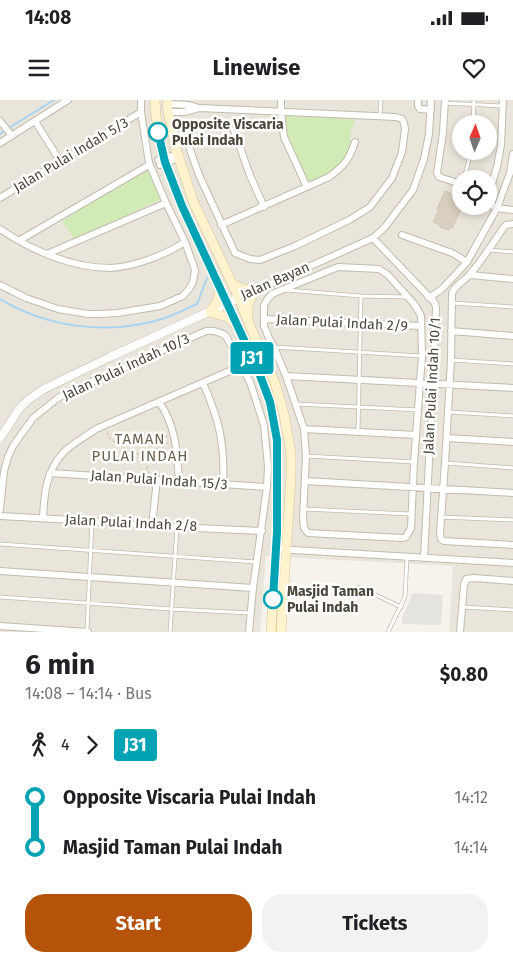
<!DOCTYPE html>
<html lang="en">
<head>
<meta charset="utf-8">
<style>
	:root { --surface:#fff; --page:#f2f2f2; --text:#202124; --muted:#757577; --accent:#b45309 }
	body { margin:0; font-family:"Fira Sans",sans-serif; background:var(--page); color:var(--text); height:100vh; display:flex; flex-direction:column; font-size:19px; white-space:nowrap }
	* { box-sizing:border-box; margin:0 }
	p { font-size:16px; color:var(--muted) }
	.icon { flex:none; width:28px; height:28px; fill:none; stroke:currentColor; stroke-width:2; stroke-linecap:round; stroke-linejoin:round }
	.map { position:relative; height:532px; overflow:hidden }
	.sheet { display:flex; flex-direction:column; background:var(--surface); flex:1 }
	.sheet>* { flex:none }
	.badge { padding:0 10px; border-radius:4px; font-size:18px; line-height:32px }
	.needle { width:32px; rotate:2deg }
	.fabs { position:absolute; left:452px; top:15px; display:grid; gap:10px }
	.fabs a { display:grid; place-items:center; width:45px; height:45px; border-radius:50%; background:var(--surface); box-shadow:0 2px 8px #0003; font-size:25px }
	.map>.badge { position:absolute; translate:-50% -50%; box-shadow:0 0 0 2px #fff }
	.legs { display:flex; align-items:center; gap:8px; height:55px; padding:0 25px; font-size:16px }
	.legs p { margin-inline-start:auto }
	.headline { display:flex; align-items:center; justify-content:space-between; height:85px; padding:0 25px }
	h1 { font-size:28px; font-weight:700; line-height:38px }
	.cta { display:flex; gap:10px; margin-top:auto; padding:10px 25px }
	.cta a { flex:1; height:58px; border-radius:20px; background:var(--accent); color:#fff; font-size:20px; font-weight:700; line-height:58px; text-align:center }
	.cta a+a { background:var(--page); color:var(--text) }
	ul { padding:0 25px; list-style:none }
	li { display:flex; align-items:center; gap:18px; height:50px; font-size:19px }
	li i { display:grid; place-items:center; width:8px; height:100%; margin:0 6px; background:currentColor }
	li i::after { content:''; width:12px; height:12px; margin:-6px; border:4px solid; border-radius:50%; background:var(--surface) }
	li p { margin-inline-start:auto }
	li:first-child i { background:linear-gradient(#0000 50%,currentColor 0) }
	li:last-child i { background:linear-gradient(currentColor 50%,#0000 0) }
	.status { display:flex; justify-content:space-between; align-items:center; height:35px; padding:0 25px; background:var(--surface); direction:ltr }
	.status svg { height:14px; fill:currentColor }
	header { display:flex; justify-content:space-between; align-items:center; height:65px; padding:0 25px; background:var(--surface); font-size:22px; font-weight:700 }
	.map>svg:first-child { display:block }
	.residential { fill:#eae5da; fill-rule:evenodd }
	.green { fill:#d2eab5 }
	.parking { fill:#e5e3e0 }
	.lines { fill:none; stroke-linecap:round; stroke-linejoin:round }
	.stream { stroke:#a9d4f2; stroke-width:2 }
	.building { fill:#d8cfc1; stroke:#d3c7b4 }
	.service-casing { stroke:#c2bbae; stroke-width:4.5 }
	.minor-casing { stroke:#c2bbae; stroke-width:8 }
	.tertiary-casing { stroke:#c2bbae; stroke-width:9 }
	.secondary-casing { stroke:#d6c79b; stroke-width:10 }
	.path { stroke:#c4b79f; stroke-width:1; stroke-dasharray:2.5 2.5; stroke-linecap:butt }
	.service { stroke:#fff; stroke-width:3 }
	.minor { stroke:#fff; stroke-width:6 }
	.tertiary { stroke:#fff; stroke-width:8 }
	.secondary { stroke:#fff3cd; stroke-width:9 }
	.line-1-casing { stroke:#fff; stroke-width:11 }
	.line-1 { stroke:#00a3b4; stroke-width:8 }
	.stop-1-dot { fill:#fff; stroke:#00a3b4; stroke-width:2.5 }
	.labels { text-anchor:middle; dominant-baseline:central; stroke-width:5; stroke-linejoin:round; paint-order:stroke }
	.stop-label { font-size:14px; font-weight:bold; fill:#4b4439; stroke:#fff; text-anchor:start }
	.street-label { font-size:14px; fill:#4b4439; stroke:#fff }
	.neighbourhood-label { font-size:15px; letter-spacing:1px; fill:#6e6250; stroke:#fff }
</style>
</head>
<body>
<div class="status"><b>14:08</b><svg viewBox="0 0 49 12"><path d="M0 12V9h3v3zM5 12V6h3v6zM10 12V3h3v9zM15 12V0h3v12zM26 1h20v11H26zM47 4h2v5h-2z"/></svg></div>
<header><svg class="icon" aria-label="menu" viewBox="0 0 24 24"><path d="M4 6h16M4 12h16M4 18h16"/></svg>Linewise<svg class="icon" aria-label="heart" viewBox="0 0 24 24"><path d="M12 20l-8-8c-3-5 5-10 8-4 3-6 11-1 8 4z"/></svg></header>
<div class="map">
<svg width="513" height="532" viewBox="0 0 513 532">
	<rect width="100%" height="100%" fill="#f6f3ec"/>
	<!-- residential -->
	<path class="residential" d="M 0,0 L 513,0 L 513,532 L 449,532 L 453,466 L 266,456 L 260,532 L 0,532 ZM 461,24 L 489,24 L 489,51 L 461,51 ZM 461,79 L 489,79 L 489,106 L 461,106 Z"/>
	<!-- green -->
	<path class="green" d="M 288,16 L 352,18 L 354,19 L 355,26 L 351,26 L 350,39 L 352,42 C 346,57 334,75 318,80 C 315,80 313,80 310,81 L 307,80 L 286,34 L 284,18 Z
		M 146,69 L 148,73 L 151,72 L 161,98 L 160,100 L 74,139 L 62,121 Z"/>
	<!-- parking -->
	<path class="parking" d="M 412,493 L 443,495 L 441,525 L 402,524 L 402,518 L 411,498 Z"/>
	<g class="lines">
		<!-- stream -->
		<path class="stream" d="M 9,28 L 54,0
			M 0,34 L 5,31
			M 0,199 C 49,228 110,236 165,218 C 176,214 186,209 197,204 L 207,178"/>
	</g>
	<!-- building -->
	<path class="building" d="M 445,91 L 461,98 L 460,112 L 452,128 L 450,127 L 449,130 L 440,127 L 440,125 L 433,122 L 439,109 L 437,109 Z"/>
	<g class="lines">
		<defs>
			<path id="service" d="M 445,3 L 502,6
				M 380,15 L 381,0
				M 473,24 L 474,0
				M 464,79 L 471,51
				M 489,150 L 513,152
				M 286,190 L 361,196 L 407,197
				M 452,203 L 513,207
				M 274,247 L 422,256
				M 451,260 L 513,264
				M 297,304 L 418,310
				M 449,312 L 513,316
				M 358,332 L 361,196
				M 306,356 L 414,362
				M 446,363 L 513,368
				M 304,409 L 410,414
				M 441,417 L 513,420
				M 0,444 L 256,462
				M 359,487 L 401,507
				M 0,497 L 171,509 L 250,513
				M 463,507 L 513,510
				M 87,531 L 92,421
				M 170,532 L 177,428
				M 388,532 L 405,497 L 407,458"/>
			<path id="minor" d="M 281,0 L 281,12 L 284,37 L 307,87
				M 418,0 L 418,6 L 420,9 L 431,10
				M 445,0 L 443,33 L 437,73 L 439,77 L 461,84
				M 167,4 L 189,5 L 199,8 L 396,17 L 402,19 L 404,23 L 405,29 L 402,52 L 392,78 L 370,107 L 349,120 L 295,146 L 260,160 L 250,159 L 235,153 L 199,75 L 186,38
				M 168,12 L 184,12 L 199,8
				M 0,21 L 12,36
				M 35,21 L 60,61
				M 234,30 L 249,73 L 264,107
				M 0,43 L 68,0
				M 158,60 L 178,54
				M 160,65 L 179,58
				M 489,93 L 497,67 L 501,45 L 503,0
				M 0,98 L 141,12
				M 489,99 L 493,106 L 497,108
				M 497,108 L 513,110
				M 513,124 L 506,125 L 504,127 C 493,143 483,159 471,173 C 465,181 456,184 452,193 L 451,260 L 445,363 L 440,434 L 441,439 L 444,441 L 513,445
				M 221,125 L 329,77 C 345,65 349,60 355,42
				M 0,129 C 31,150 72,168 110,168 C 134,167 165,155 185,142
				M 402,135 L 452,153 L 467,162
				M 373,138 L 435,203 L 436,208 L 433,284 L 424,458
				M 20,140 L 149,65
				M 47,154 L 166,103
				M 338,167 L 379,169 L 388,175 L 415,205 L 421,216 L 422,256 L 414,362 L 411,428 L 406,437 L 402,438 L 308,433 L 304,428 L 303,417 L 306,356 L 304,329 L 286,276 L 274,247 L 269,238 L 264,226 L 264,205 L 267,200 L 272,194 Z
				M 470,175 L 513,179
				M 0,185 L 26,198 L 58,209 L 88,214 L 100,214 L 118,213 L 160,206 L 183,196 L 189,189 L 193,182 L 195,170 L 185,142 L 166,103 L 149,63 L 141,12 L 141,0
				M 239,198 L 373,138 L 385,127 L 413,90 L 424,59 L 429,34 L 431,0
				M 429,198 L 442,189 L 467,162 L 497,108 L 510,73 L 513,54
				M 264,219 L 421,226
				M 451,231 L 513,236
				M 286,276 L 513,288
				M 203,283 C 219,319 225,344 223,384
				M 159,302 C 176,325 177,353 179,381
				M 304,329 L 416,335
				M 447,338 L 513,342
				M 50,373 L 267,387
				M 305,381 L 513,393
				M 0,410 L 4,371 L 8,357 L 13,346 L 33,318 L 58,298 L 71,291 L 206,231 C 214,230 220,232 226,236 L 250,282 L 264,325 L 268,366 L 267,387 L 253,488 L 249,532
				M 0,416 L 92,421 L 152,426 L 262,431
				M 43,418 C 44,395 46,370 64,352 C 73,343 86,336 96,329 L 241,266
				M 152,426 L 157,379
				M 276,449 L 513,463
				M 0,471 L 253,488
				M 0,526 L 88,532
				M 460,532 L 464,485 L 466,479 L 474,478 L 513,481"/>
			<path id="tertiary" d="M 0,338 L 19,309 L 28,300 L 44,289 L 110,257 L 239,198"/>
			<path id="secondary" d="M 155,0 L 156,16 L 164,58 L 182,106 L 258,270 L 270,302 L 277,340 L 277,372 L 276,444 L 271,532
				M 167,0 L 168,12 L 176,49 L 193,101 L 239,198 L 250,226 L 275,283 L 284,314 L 291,354 L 291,376 L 281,532
				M 232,184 L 243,189 L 255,190 L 248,205 L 248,216
				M 220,188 L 218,201 L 210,212 L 227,217 L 236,225"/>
		</defs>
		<!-- service casing -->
		<use href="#service" class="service-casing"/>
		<!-- minor casing -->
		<use href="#minor" class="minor-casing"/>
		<!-- tertiary casing -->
		<use href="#tertiary" class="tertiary-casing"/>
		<!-- secondary casing -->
		<use href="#secondary" class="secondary-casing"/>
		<!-- path -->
		<path class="path" d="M 107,333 L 111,340 L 116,343 L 123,341 L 128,338 L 135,338 L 139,332 L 142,332 C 148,336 147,339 150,345 L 158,351 C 156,359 146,357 147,366 C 147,369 148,371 149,374
			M 122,342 L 125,352 L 128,356 L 132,356 L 141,353 L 149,359
			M 157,349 C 161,345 161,339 166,336 L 168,337
			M 159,351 L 160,351 L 162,348 L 168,342"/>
		<!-- service -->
		<use href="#service" class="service"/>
		<!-- minor -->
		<use href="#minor" class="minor"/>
		<!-- tertiary -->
		<use href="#tertiary" class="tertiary"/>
		<!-- secondary -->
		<use href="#secondary" class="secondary"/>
	</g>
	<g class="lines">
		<defs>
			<path id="line-1" d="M 158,32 L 165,62 L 182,106 L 258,270 L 270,302 L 277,340 L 277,432 L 273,499"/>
		</defs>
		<!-- line-1 casing -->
		<use href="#line-1" class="line-1-casing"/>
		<!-- line-1 -->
		<use href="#line-1" class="line-1"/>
	</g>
	<!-- markers -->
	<g class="stop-1-dot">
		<circle cx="158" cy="32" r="9"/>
		<circle cx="273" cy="499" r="9"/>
	</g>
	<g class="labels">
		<!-- stop labels -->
		<g class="stop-label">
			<text x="172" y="24">Opposite Viscaria<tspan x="172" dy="16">Pulai Indah</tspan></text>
			<text x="287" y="491">Masjid Taman<tspan x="287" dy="16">Pulai Indah</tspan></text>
		</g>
		<!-- street labels -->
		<g class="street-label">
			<text transform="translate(71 55) rotate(-31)">Jalan Pulai Indah 5/3</text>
			<text transform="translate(275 181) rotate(-24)">Jalan Bayan</text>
			<text transform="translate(342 223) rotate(3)">Jalan Pulai Indah 2/9</text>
			<text transform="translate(126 267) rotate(-25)">Jalan Pulai Indah 10/3</text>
			<text transform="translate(432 286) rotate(-87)">Jalan Pulai Indah 10/1</text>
			<text transform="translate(159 380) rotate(4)">Jalan Pulai Indah 15/3</text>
			<text transform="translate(131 423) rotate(3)">Jalan Pulai Indah 2/8</text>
		</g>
		<!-- neighbourhood labels -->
		<g class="neighbourhood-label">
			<text x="140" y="339">TAMAN<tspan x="140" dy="17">PULAI INDAH</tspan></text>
		</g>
	</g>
</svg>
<div class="fabs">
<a><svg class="needle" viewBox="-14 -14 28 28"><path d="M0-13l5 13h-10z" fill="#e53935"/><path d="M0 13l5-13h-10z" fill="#757577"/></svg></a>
<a><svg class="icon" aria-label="locate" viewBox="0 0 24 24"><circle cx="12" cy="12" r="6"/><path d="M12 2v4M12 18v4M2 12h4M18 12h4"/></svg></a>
</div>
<b class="badge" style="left:252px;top:258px;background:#00a3b4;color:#fff">J31</b>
</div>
<section class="sheet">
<div class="headline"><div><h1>6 min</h1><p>14:08 – 14:14 · Bus</p></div><b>$0.80</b></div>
<div class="legs"><svg class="icon" aria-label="walk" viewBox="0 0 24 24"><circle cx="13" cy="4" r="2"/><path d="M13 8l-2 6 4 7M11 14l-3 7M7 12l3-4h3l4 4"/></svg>4<svg class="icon" aria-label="forward" viewBox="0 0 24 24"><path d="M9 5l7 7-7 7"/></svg><b class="badge" style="background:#00a3b4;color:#fff">J31</b></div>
<ul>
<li><i style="color:#00a3b4"></i><b>Opposite Viscaria Pulai Indah</b><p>14:12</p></li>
<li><i style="color:#00a3b4"></i><b>Masjid Taman Pulai Indah</b><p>14:14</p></li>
</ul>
<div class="cta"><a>Start</a><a>Tickets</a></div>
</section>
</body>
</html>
